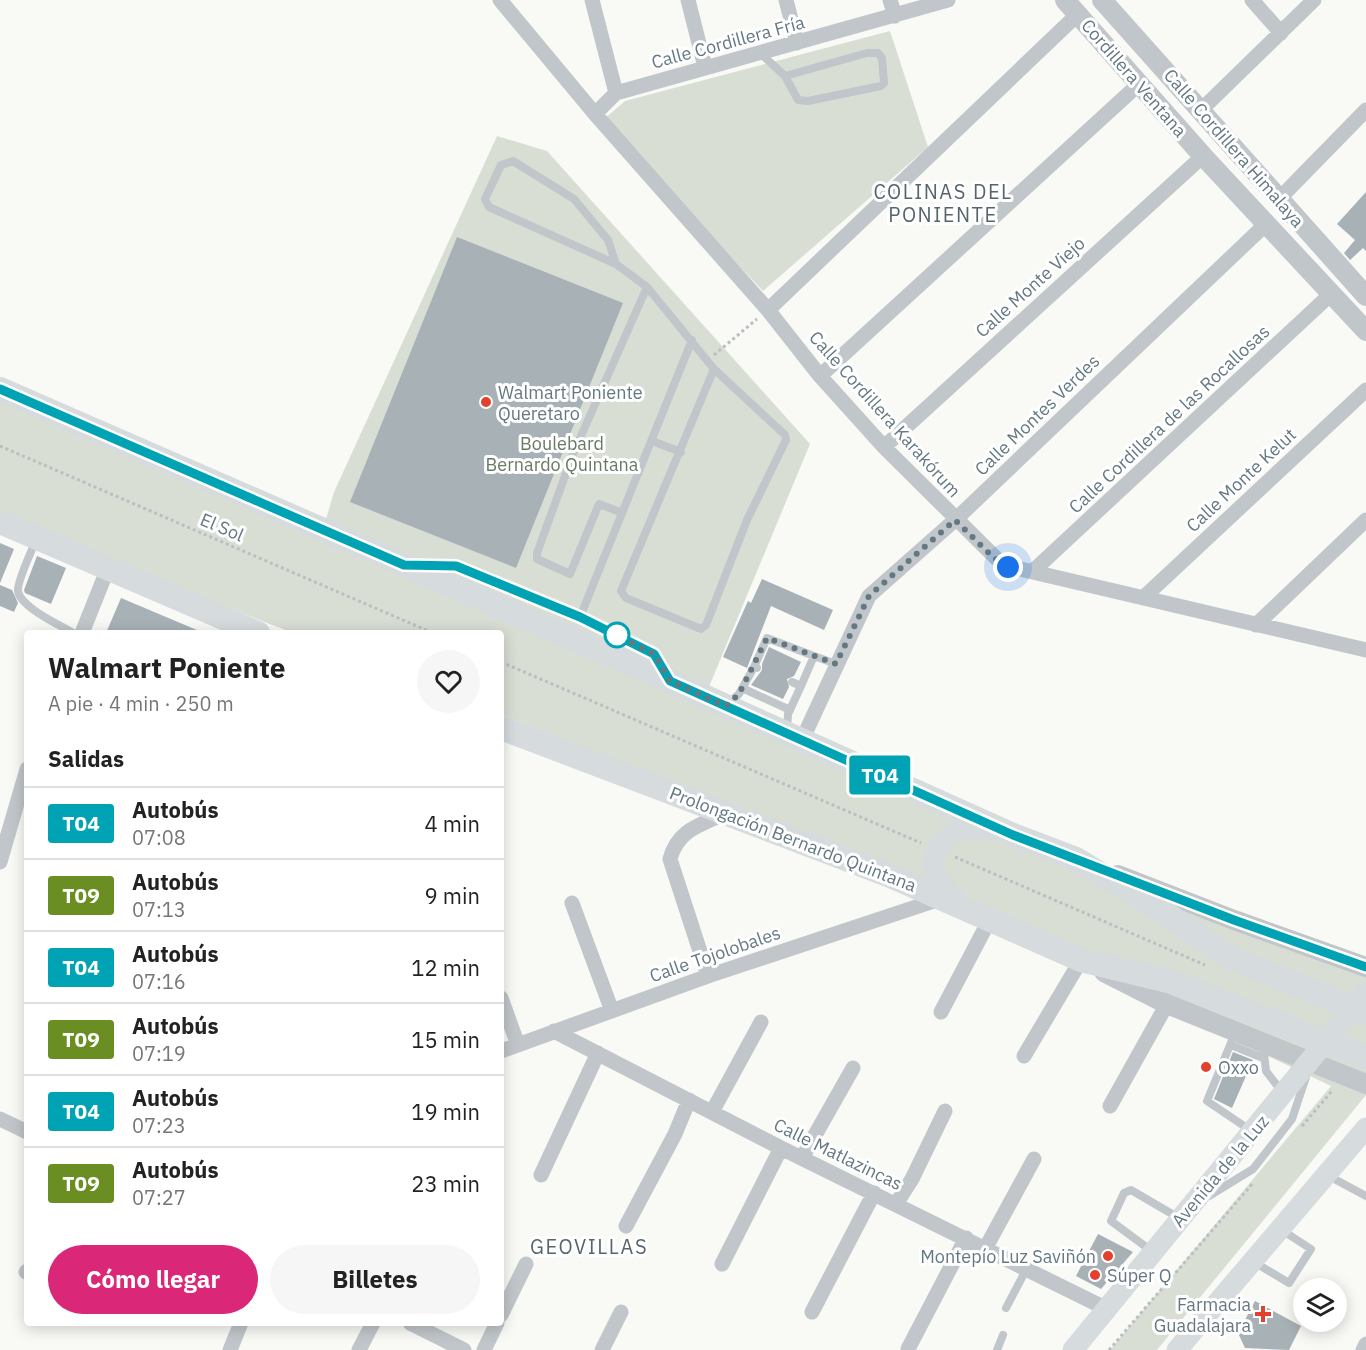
<!DOCTYPE html>
<html lang="es">
<head>
<meta charset="utf-8">
<style>
	:root { --surface:#fff; --page:#f6f6f6; --text:#222; --muted:#767676; --line:#e0e0e0; --accent:#db2777 }
	body { margin:0; font-family:"IBM Plex Sans",sans-serif; background:var(--page); color:var(--text); height:100vh; display:flex; flex-direction:column; font-size:22px; white-space:nowrap }
	* { box-sizing:border-box; margin:0 }
	p { font-size:20px; color:var(--muted) }
	.icon { flex:none; width:33px; height:33px; fill:none; stroke:currentColor; stroke-width:2; stroke-linecap:round; stroke-linejoin:round }
	.map { position:relative; flex:1; overflow:hidden }
	.panel { position:absolute; left:24px; top:630px; width:480px; height:696px; display:flex; flex-direction:column; background:var(--surface); border-radius:6px; box-shadow:0 3px 15px #0003 }
	.panel>* { flex:none }
	.badge { padding:0 12px; border-radius:4px; font-size:21px; line-height:39px }
	.tools { position:absolute; left:1293px; top:1278px; display:grid; gap:12px }
	.tools a { display:grid; place-items:center; width:54px; height:54px; border-radius:50%; background:var(--surface); box-shadow:0 3px 15px #0003; font-size:30px }
	.you { position:absolute; width:30px; height:30px; margin:-15px; border:4px solid #fff; border-radius:50%; background:#1a73e8; box-shadow:0 0 0 9px #1a73e833 }
	.map>.badge { position:absolute; translate:-50% -50%; box-shadow:0 0 0 3px #fff }
	h2 { padding:0 24px; font-size:22px; line-height:54px }
	.round { display:grid; place-items:center; flex:none; width:63px; height:63px; border-radius:32px; background:var(--page) }
	.overview { display:flex; align-items:center; justify-content:space-between; height:102px; padding:0 24px }
	h1 { font-size:28px; font-weight:700; line-height:45px }
	.cta { display:flex; gap:12px; margin-top:auto; padding:12px 24px }
	.cta a { flex:1; height:69px; border-radius:36px; background:var(--accent); color:#fff; font-size:24px; font-weight:700; line-height:69px; text-align:center }
	.cta a+a { background:var(--page); color:var(--text) }
	ul { padding:0; list-style:none }
	li { display:flex; align-items:center; gap:18px; height:72px; padding:0 24px; border-top:2px solid var(--line) }
	li div { flex:1 }
	li b { display:block; font-size:22px }
	li em { font-style:normal }
	li .badge { min-width:66px; font-weight:700; text-align:center }
	.map>svg:first-child { display:block }
	.green { fill:#d9ded5 }
	.building { fill:#a7b1b6 }
	.lines { fill:none; stroke-linecap:round; stroke-linejoin:round }
	.path { stroke:#babfc1; stroke-width:3; stroke-dasharray:3 3; stroke-linecap:butt }
	.service { stroke:#c0c6c9; stroke-width:8 }
	.minor { stroke:#c0c6c9; stroke-width:15 }
	.tertiary { stroke:#c0c6c9; stroke-width:20 }
	.secondary { stroke:#d6dbde; stroke-width:21 }
	.primary { stroke:#d6dbde; stroke-width:24 }
	.line-casing { stroke:#fff; stroke-width:14 }
	.line { stroke:#00a3b4; stroke-width:9 }
	.walk { stroke:#647881; stroke-width:6; stroke-dasharray:0 10.8 }
	.poi-dot { fill:#e2412d; stroke:#fff; stroke-width:2 }
	.stop-dot { fill:#fff; stroke:#00a3b4; stroke-width:3 }
	.labels { text-anchor:middle; dominant-baseline:central; stroke-width:6; stroke-linejoin:round; paint-order:stroke }
	.street-label { font-size:18px; fill:#647881; stroke:#fff }
	.poi-label { font-size:18px; fill:#647881; stroke:#fff; text-anchor:start }
	.park-label { font-size:18px; fill:#697963; stroke:#fff }
	.neighbourhood-label { font-size:20px; letter-spacing:1.5px; fill:#56656c; stroke:#fff }
</style>
</head>
<body>
<div class="map">
<svg width="1366" height="1350" viewBox="0 0 1366 1350">
	<rect width="100%" height="100%" fill="#f9f9f6"/>
	<!-- green -->
	<path class="green" d="M 890,31 L 928,147 L 763,291 L 602,121 L 625,101 Z
		M 497,136 L 547,151 L 810,444 L 701,706 L 884,788 L 1366,960 L 1366,1095 L 1157,1350 L 1110,1350 L 1331,1086 L 796,831 L 501,715 L 501,633 L 293,633 L 117,564 L 0,513 L 0,398 L 321,536 L 334,492 Z"/>
	<!-- building -->
	<path class="building" d="M 1366,192 L 1366,251 L 1363,248 L 1350,260 L 1344,253 L 1355,240 L 1337,224 Z
		M 457,237 L 623,303 L 516,568 L 350,502 Z
		M 0,543 L 14,549 L 0,583 Z
		M 37,556 L 66,568 L 51,604 L 25,593 L 24,590 Z
		M 762,579 L 833,610 L 824,630 L 771,606 L 747,668 L 723,657 L 748,601 L 751,603 Z
		M 0,585 L 12,590 L 18,603 L 14,612 L 0,606 Z
		M 121,598 L 204,633 L 106,633 Z
		M 769,647 L 801,662 L 794,676 L 787,679 L 789,687 L 783,699 L 751,685 L 762,670 L 762,664 Z
		M 1233,1052 L 1253,1060 L 1232,1108 L 1214,1099 Z
		M 1098,1234 L 1133,1252 L 1101,1289 L 1076,1276 Z
		M 1255,1301 L 1301,1326 L 1289,1350 L 1245,1348 L 1238,1333 Z"/>
	<g class="lines">
		<!-- path -->
		<path class="path" d="M 714,355 L 757,319
			M 0,446 L 433,633
			M 501,662 L 921,843
			M 955,857 L 1205,965
			M 1302,1126 L 1332,1091
			M 1109,1350 L 1253,1183"/>
		<!-- service -->
		<path class="service" d="M 760,53 L 785,76 L 798,100 L 808,101 L 881,86 L 884,83 L 882,58 L 878,53 L 867,53 L 785,76
			M 616,264 L 489,207 L 485,199 L 501,165 L 513,161 L 574,199 L 608,240 L 616,264 L 647,287 L 714,369 L 785,435 L 786,440 L 747,520 L 706,625 L 701,629 L 626,598 L 621,591 L 714,369
			M 652,441 L 681,452
			M 620,512 L 599,504 L 570,574 L 537,559 L 537,553 L 573,454 L 647,287
			M 35,542 C 31,553 17,581 18,591 C 20,607 60,625 73,633
			M 427,565 L 456,566 L 580,617 L 654,654 L 665,672
			M 580,617 L 692,340
			M 754,667 L 767,638 L 814,656
			M 801,686 L 814,656 L 836,664
			M 742,688 L 790,710
			M 729,703 L 739,694 L 754,667 L 757,668
			M 787,729 L 788,714 L 801,686 L 792,682
			M 1235,1033 L 1207,1101 L 1250,1130
			M 1231,1045 L 1263,1058
			M 1263,1045 L 1266,1071 L 1283,1093
			M 1327,1175 L 1366,1196
			M 1209,1196 L 1253,1169 L 1292,1119 L 1306,1077
			M 1153,1252 L 1111,1221 L 1124,1193 L 1131,1190 L 1179,1218
			M 1254,1262 L 1289,1283 L 1311,1249 L 1280,1229
			M 1006,1308 L 1026,1270
			M 997,1350 L 1003,1335"/>
		<!-- minor -->
		<path class="minor" d="M 500,0 L 595,114 L 768,310 L 820,376 L 884,447 L 1003,565 L 1366,650
			M 592,0 L 616,93
			M 688,0 L 705,67
			M 786,0 L 797,43
			M 890,0 L 895,16
			M 1252,0 L 1281,33
			M 1201,110 L 1314,0
			M 595,114 L 616,93 L 948,0
			M 1278,200 L 1366,110
			M 768,310 L 1078,14
			M 820,376 L 1139,84
			M 884,447 L 1203,156
			M 1032,572 L 1331,294
			M 1143,598 L 1366,390
			M 1256,625 L 1366,520
			M 82,633 L 108,568
			M 802,740 L 869,596 L 955,520 L 1266,224
			M 0,862 L 27,769
			M 572,903 L 612,1011
			M 708,976 L 670,859 C 678,829 701,825 726,813
			M 501,998 L 518,1045
			M 941,1012 L 990,919
			M 554,1031 L 781,1148 L 1107,1309
			M 501,1051 L 708,976 L 943,898
			M 1024,1056 L 1081,960
			M 1110,1106 L 1167,1004
			M 712,1112 L 761,1022
			M 0,1119 L 27,1132
			M 802,1158 L 853,1068
			M 541,1175 L 598,1053
			M 896,1204 L 912,1179 L 945,1111
			M 626,1226 L 675,1134 L 689,1100
			M 985,1249 L 1034,1159
			M 722,1264 L 781,1148
			M 26,1272 L 27,1271
			M 812,1312 L 874,1193
			M 501,1315 L 526,1264
			M 410,1323 L 464,1350
			M 908,1349 L 966,1238
			M 230,1350 L 241,1323
			M 359,1350 L 373,1323
			M 484,1350 L 497,1323
			M 602,1350 L 621,1312
			M 1363,1350 L 1366,1344"/>
		<!-- tertiary -->
		<path class="tertiary" d="M 1065,0 L 1203,156 L 1366,331
			M 1102,0 L 1366,296
			M 1118,875 L 1234,920 L 1366,967
			M 1104,972 L 1167,1004 L 1366,1084"/>
		<!-- secondary -->
		<path class="secondary" d="M 962,906 C 953,895 936,882 934,868 C 930,847 956,826 976,827 C 983,828 989,830 995,831
			M 1073,1350 L 1366,992
			M 1177,1350 L 1366,1128"/>
		<!-- primary -->
		<path class="primary" d="M 0,389 L 670,681 L 1013,835 L 1076,859 L 1162,911 L 1233,959 L 1366,1013
			M 0,522 L 258,633
			M 501,728 L 888,875 L 1081,960 L 1172,982 L 1366,1057"/>
	</g>
	<g class="lines">
		<defs>
			<path id="line" d="M 0,389 L 404,565 L 456,566 L 580,617 L 654,654 L 670,681 L 1013,835 L 1234,920 L 1366,967"/>
		</defs>
		<!-- line casing -->
		<use href="#line" class="line-casing"/>
		<!-- line -->
		<use href="#line" class="line"/>
		<!-- walk -->
		<path class="walk" d="M 617,635 L 610,632 L 654,654 L 670,681 L 726,706 L 739,694 L 767,638 L 836,664 L 869,596 L 955,520 L 994,558 L 1008,567"/>
	</g>
	<!-- markers -->
	<g class="poi-dot">
		<circle cx="486" cy="402" r="6"/>
		<circle cx="1206" cy="1067" r="6"/>
		<circle cx="1108" cy="1256" r="6"/>
		<circle cx="1095" cy="1275" r="6"/>
		<path d="M1260 1305h6v6h6v6h-6v6h-6v-6h-6v-6h6z"/>
	</g>
	<circle class="stop-dot" cx="617" cy="635" r="12"/>
	<g class="labels">
		<!-- street labels -->
		<g class="street-label">
			<text transform="translate(728 42) rotate(-15)">Calle Cordillera Fría</text>
			<text transform="translate(1134 78) rotate(49)">Cordillera Ventana</text>
			<text transform="translate(1234 148) rotate(49)">Calle Cordillera Himalaya</text>
			<text transform="translate(1030 287) rotate(-42)">Calle Monte Viejo</text>
			<text transform="translate(885 414) rotate(48)">Calle Cordillera Karakórum</text>
			<text transform="translate(1037 415) rotate(-44)">Calle Montes Verdes</text>
			<text transform="translate(1169 419) rotate(-43)">Calle Cordillera de las Rocallosas</text>
			<text transform="translate(1241 480) rotate(-43)">Calle Monte Kelut</text>
			<text transform="translate(222 527) rotate(23)">El Sol</text>
			<text transform="translate(793 839) rotate(21)">Prolongación Bernardo Quintana</text>
			<text transform="translate(715 954) rotate(-19)">Calle Tojolobales</text>
			<text transform="translate(838 1154) rotate(26)">Calle Matlazincas</text>
			<text transform="translate(1220 1171) rotate(-50)">Avenida de la Luz</text>
		</g>
		<!-- poi labels -->
		<g class="poi-label">
			<text x="498" y="392">Walmart Poniente<tspan x="498" dy="21">Queretaro</tspan></text>
			<text x="1218" y="1067">Oxxo</text>
			<text x="1096" y="1256" text-anchor="end">Montepío Luz Saviñón</text>
			<text x="1107" y="1275">Súper Q</text>
			<text x="1251" y="1304" text-anchor="end">Farmacia<tspan x="1251" dy="21">Guadalajara</tspan></text>
		</g>
		<!-- park labels -->
		<g class="park-label">
			<text x="562" y="443">Boulebard<tspan x="562" dy="21">Bernardo Quintana</tspan></text>
		</g>
		<!-- neighbourhood labels -->
		<g class="neighbourhood-label">
			<text x="943" y="191">COLINAS DEL<tspan x="943" dy="23">PONIENTE</tspan></text>
			<text x="589" y="1246">GEOVILLAS</text>
		</g>
	</g>
</svg>
<div class="tools">
<a><svg class="icon" aria-label="layers" viewBox="0 0 24 24"><path d="M12 4l9 5-9 5-9-5zM3 14l9 5 9-5"/></svg></a>
</div>
<div class="you" style="left:1008px;top:567px"></div>
<b class="badge" style="left:880px;top:775px;background:#00a3b4;color:#fff">T04</b>
<section class="panel">
<div class="overview"><div><h1>Walmart Poniente</h1><p>A pie · 4 min · 250 m</p></div><a class="round"><svg class="icon" aria-label="heart" viewBox="0 0 24 24"><path d="M12 20l-8-8c-3-5 5-10 8-4 3-6 11-1 8 4z"/></svg></a></div>
<h2>Salidas</h2>
<ul>
<li><span class="badge" style="background:#00a3b4;color:#fff">T04</span><div><b>Autobús</b><p>07:08</p></div><em>4 min</em></li>
<li><span class="badge" style="background:#6b8e23;color:#fff">T09</span><div><b>Autobús</b><p>07:13</p></div><em>9 min</em></li>
<li><span class="badge" style="background:#00a3b4;color:#fff">T04</span><div><b>Autobús</b><p>07:16</p></div><em>12 min</em></li>
<li><span class="badge" style="background:#6b8e23;color:#fff">T09</span><div><b>Autobús</b><p>07:19</p></div><em>15 min</em></li>
<li><span class="badge" style="background:#00a3b4;color:#fff">T04</span><div><b>Autobús</b><p>07:23</p></div><em>19 min</em></li>
<li><span class="badge" style="background:#6b8e23;color:#fff">T09</span><div><b>Autobús</b><p>07:27</p></div><em>23 min</em></li>
</ul>
<div class="cta"><a>Cómo llegar</a><a>Billetes</a></div>
</section>
</div>
</body>
</html>
